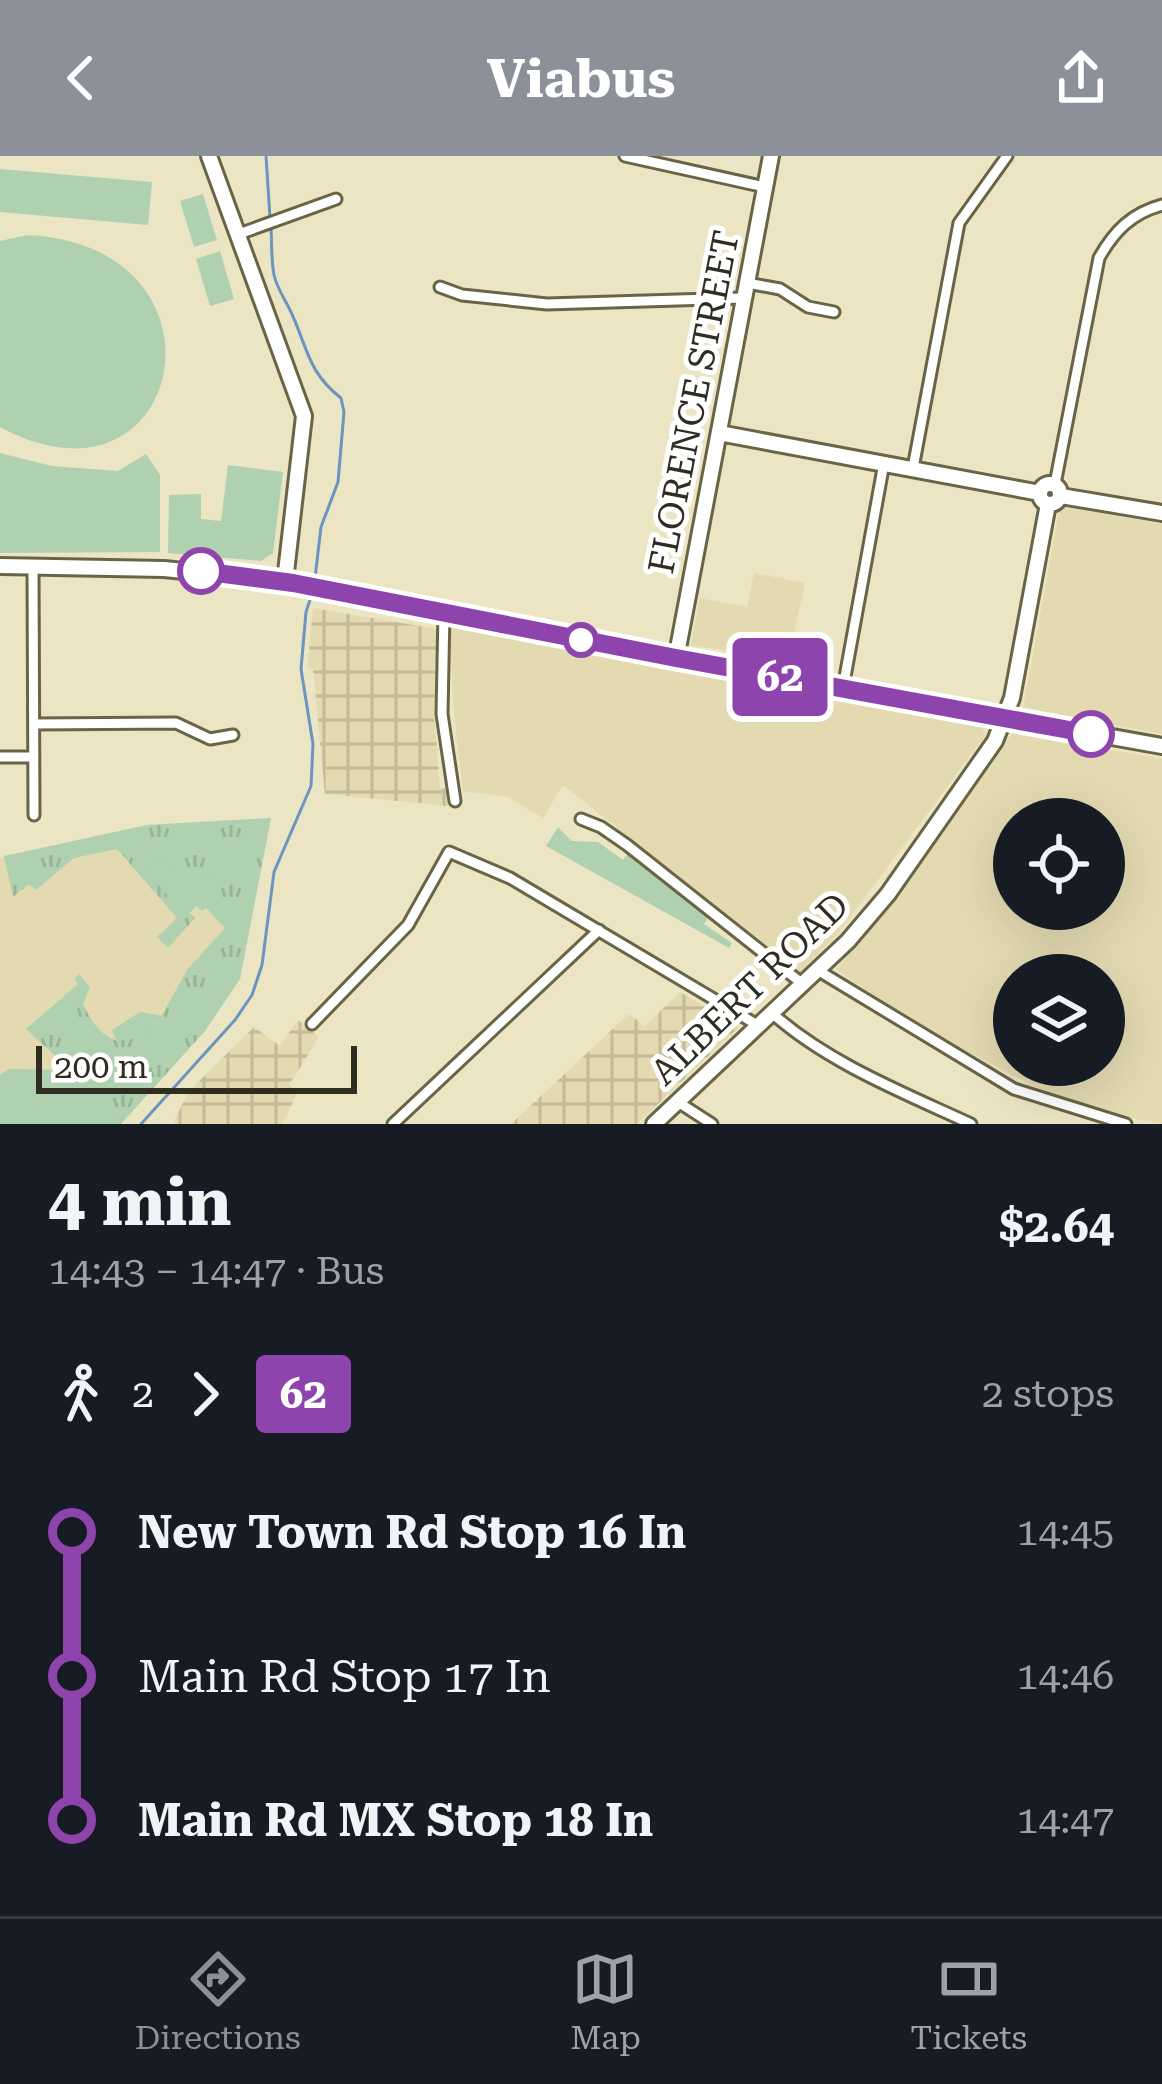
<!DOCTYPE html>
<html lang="en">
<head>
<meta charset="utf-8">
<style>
	:root { --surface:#171b24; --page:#20242c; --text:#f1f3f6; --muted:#9ea1a6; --line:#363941; --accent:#8c9099 }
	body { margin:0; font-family:"Roboto Serif",serif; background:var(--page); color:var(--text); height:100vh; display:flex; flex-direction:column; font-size:45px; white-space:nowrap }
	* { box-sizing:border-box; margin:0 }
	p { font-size:39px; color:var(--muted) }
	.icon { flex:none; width:66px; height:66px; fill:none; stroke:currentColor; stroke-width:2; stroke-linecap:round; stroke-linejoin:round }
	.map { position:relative; height:968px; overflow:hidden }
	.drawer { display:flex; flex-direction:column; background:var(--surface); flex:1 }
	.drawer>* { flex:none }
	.badge { padding:0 24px; border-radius:9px; font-size:42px; line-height:78px }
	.tools { position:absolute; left:993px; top:642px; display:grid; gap:24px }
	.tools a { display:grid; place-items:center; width:132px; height:132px; border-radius:50%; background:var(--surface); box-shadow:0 12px 48px #0002; font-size:60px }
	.scale { position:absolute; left:36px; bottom:30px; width:321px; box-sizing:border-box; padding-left:12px; border:6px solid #2f2d20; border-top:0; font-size:33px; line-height:42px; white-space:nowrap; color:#2f2d20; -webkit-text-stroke:9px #fff; paint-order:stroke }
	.map>.badge { position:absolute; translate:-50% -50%; box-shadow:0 0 0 6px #fff }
	.legs { display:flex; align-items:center; gap:18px; height:132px; padding:0 48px; font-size:39px }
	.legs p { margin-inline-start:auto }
	.head { display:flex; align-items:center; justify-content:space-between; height:204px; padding:0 48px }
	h1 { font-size:66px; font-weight:700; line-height:90px }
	ul { padding:0 48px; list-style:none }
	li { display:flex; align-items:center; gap:42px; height:144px; font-size:45px }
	li i { display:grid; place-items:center; width:18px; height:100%; margin:0 15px; background:currentColor }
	li i::after { content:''; width:30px; height:30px; margin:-15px; border:9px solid; border-radius:50%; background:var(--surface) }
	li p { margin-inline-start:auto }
	li:first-child i { background:linear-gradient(#0000 50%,currentColor 0) }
	li:last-child i { background:linear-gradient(currentColor 50%,#0000 0) }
	header { display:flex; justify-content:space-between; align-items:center; height:156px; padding:0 48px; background:var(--accent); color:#fff; font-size:54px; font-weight:700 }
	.dock { display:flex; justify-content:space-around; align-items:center; height:168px; border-top:3px solid var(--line); background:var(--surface); font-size:33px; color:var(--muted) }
	.dock a { display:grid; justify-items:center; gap:6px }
	.dock .current { color:var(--accent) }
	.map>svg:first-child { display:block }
	.built { fill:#e3dab2; fill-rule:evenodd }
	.industrial { fill:url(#industrial-grid) }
	.grass { fill:url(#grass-tufts) }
	.green { fill:#b0d1af }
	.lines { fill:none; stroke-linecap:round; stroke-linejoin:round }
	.stream { stroke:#6b95be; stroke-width:3 }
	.street-casing { stroke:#6a6446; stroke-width:15 }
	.secondary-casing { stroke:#6a6446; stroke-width:20 }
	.street { stroke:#fff; stroke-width:9 }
	.secondary { stroke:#fff; stroke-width:14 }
	.line-1-casing { stroke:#fff; stroke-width:27 }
	.line-1 { stroke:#8e44ad; stroke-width:18 }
	.stop-1-dot { fill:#fff; stroke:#8e44ad; stroke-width:6 }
	.labels { text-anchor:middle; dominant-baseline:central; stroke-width:10; stroke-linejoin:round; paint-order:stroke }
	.street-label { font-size:36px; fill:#2f2d20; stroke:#fff }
</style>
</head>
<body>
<header><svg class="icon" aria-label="back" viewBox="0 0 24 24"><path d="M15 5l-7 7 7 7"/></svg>Viabus<svg class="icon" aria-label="share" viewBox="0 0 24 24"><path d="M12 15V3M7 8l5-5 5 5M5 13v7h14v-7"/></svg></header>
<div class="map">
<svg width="1162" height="968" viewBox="0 0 1162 968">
	<defs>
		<pattern id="industrial-grid" width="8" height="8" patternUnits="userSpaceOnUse" patternTransform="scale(3)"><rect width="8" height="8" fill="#e3dab2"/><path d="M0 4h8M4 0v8" fill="none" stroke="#c3bb99"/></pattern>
		<pattern id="grass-tufts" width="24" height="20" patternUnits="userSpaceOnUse" patternTransform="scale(3)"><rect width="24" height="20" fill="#b0d1af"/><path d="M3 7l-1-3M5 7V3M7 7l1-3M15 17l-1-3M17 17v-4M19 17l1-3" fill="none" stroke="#98b496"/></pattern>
	</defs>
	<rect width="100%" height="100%" fill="#ece5c4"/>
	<!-- built -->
	<path class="built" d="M 1060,350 L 1162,368 L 1162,578 L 1023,552 Z
		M 754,417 L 805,427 L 788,505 L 691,489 L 700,442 L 747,451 Z
		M 449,471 L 981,568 L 985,580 L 837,779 L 800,816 L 563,629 L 543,662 L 508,641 L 463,635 L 454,557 Z
		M 1013,576 L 1162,603 L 1162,968 L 1115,959 L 1033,930 L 917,869 L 836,813 L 906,728 ZM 1014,663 L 1104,663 L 1104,753 L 1014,753 ZM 1014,819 L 1104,819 L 1104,909 L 1014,909 Z
		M 271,662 L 240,823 L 205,875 L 121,968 L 0,968 L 0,702 L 147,669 Z"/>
	<!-- industrial -->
	<path class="industrial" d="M 313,452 L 438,473 L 434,555 L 440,632 L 448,633 L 448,650 L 325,638 L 313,513 L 307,512 Z
		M 680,836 L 739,871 L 637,968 L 511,968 L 629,858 L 645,870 Z
		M 298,864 L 319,881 L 289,929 L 298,936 L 282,968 L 173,968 L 188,936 L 254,871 L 280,890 Z"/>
	<!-- grass -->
	<path class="grass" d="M 271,662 L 240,823 L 205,875 L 121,968 L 0,968 L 0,919 L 9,913 L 64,914 L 65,909 L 26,873 L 78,828 L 74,823 L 79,818 L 90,831 L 83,848 C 91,865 100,879 117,885 L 157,868 L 187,814 L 225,772 L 206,752 L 202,755 L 196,750 L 190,757 L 195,762 L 168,792 L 157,781 L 177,762 L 117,693 L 74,702 L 36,734 L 29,728 L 13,741 L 4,700 L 147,669 Z"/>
	<!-- green -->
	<path class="green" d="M 0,13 L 152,26 L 148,69 L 0,56 Z
		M 203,38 L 217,84 L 194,91 L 180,45 Z
		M 27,79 C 243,89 185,371 0,271 L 0,85 Z
		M 220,95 L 234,143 L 210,150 L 196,103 Z
		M 0,297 L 52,310 L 118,315 L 146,298 L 160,319 L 160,396 L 0,397 Z
		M 228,309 L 283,316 L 273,397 L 261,405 L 168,397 L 169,339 L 201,338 L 201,363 L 221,365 Z
		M 558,671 L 572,685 L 598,686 L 623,704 L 628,697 L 709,761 L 704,768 L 732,787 L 729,792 L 546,690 Z
		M 157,704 L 219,723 L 186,761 L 147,716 Z
		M 140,856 L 163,860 L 143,882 L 116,885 L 112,874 Z
		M 9,913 L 112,916 L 114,968 L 12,968 L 0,954 L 0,919 Z"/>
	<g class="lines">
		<!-- stream -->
		<path class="stream" d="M 266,0 L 270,62
			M 271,72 C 272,88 271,104 274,119 C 277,132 284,142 290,154 C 307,189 307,216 341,242 L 344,256 L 338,326 L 321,371 L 315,422
			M 141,968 L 235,864 L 252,839 L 262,809 L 274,716 L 311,630 L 313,588 L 301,513 L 306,456 L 312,438"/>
		<defs>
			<path id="street" d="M 625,0 L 765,31
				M 239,78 L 336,43
				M 747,127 L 780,133 L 808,151 L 834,156
				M 440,131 L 462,139 L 547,148 L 743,142
				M 913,312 L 959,67 L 1007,0
				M 1055,328 L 1099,102 C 1114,75 1132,57 1162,49
				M 33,410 L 34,659
				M 444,456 L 442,558 L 455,645
				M 843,532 L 884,307
				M 34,568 L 176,567 L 210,583 L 233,579
				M 0,601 L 34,601
				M 581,663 L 601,671 L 627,689 L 804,829
				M 819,815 L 1014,933 L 1126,968
				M 773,858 C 828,907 904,937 971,968
				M 312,868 L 408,769 L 449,696 L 510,722 L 759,870
				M 678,946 L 712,968
				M 393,968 L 599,774"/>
			<path id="secondary" d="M 209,0 L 304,260 L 285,425
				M 719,277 L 1040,337
				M1040 338a10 10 0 1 1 20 0a10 10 0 1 1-20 0Z
				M 1061,340 L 1162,357
				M 0,410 L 164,413 L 285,425 L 676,503 L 1162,590
				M 676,503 L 771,0
				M 654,968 L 848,785 L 888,738 L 995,585 L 1012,542 L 1048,348"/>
		</defs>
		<!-- street casing -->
		<use href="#street" class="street-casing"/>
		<!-- secondary casing -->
		<use href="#secondary" class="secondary-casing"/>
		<!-- street -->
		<use href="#street" class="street"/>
		<!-- secondary -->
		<use href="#secondary" class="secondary"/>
	</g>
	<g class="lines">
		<defs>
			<path id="line-1" d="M 201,415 L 293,427 L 676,502 L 1091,578"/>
		</defs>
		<!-- line-1 casing -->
		<use href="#line-1" class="line-1-casing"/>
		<!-- line-1 -->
		<use href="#line-1" class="line-1"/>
	</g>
	<!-- markers -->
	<g class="stop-1-dot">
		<circle cx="201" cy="415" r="21"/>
		<circle cx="581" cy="484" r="15"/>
		<circle cx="1091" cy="578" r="21"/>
	</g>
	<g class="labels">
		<!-- street labels -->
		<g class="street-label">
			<text transform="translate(694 246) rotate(-79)">FLORENCE STREET</text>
			<text transform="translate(750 833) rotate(-44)">ALBERT ROAD</text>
		</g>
	</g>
</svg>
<div class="tools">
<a><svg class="icon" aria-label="locate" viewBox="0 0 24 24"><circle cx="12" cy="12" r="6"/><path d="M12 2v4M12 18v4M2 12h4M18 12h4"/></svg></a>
<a><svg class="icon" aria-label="layers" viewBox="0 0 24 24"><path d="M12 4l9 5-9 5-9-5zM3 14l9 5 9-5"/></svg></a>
</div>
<div class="scale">200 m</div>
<b class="badge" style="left:780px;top:521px;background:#8e44ad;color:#fff">62</b>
</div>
<section class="drawer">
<div class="head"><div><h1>4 min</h1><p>14:43 – 14:47 · Bus</p></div><b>$2.64</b></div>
<div class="legs"><svg class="icon" aria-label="walk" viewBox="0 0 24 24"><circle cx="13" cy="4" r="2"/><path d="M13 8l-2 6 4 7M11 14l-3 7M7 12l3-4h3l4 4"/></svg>2<svg class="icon" aria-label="forward" viewBox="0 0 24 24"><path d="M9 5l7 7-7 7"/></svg><b class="badge" style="background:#8e44ad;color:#fff">62</b><p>2 stops</p></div>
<ul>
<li><i style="color:#8e44ad"></i><b>New Town Rd Stop 16 In</b><p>14:45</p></li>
<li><i style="color:#8e44ad"></i><span>Main Rd Stop 17 In</span><p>14:46</p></li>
<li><i style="color:#8e44ad"></i><b>Main Rd MX Stop 18 In</b><p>14:47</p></li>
</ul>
</section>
<nav class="dock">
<a class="current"><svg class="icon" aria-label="directions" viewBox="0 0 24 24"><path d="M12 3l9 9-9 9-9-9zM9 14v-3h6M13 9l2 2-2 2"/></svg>Directions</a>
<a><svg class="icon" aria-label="map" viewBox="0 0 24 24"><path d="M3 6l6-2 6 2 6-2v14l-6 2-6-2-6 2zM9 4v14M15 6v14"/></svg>Map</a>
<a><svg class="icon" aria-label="tickets" viewBox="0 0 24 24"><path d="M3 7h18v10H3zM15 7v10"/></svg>Tickets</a>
</nav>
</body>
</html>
